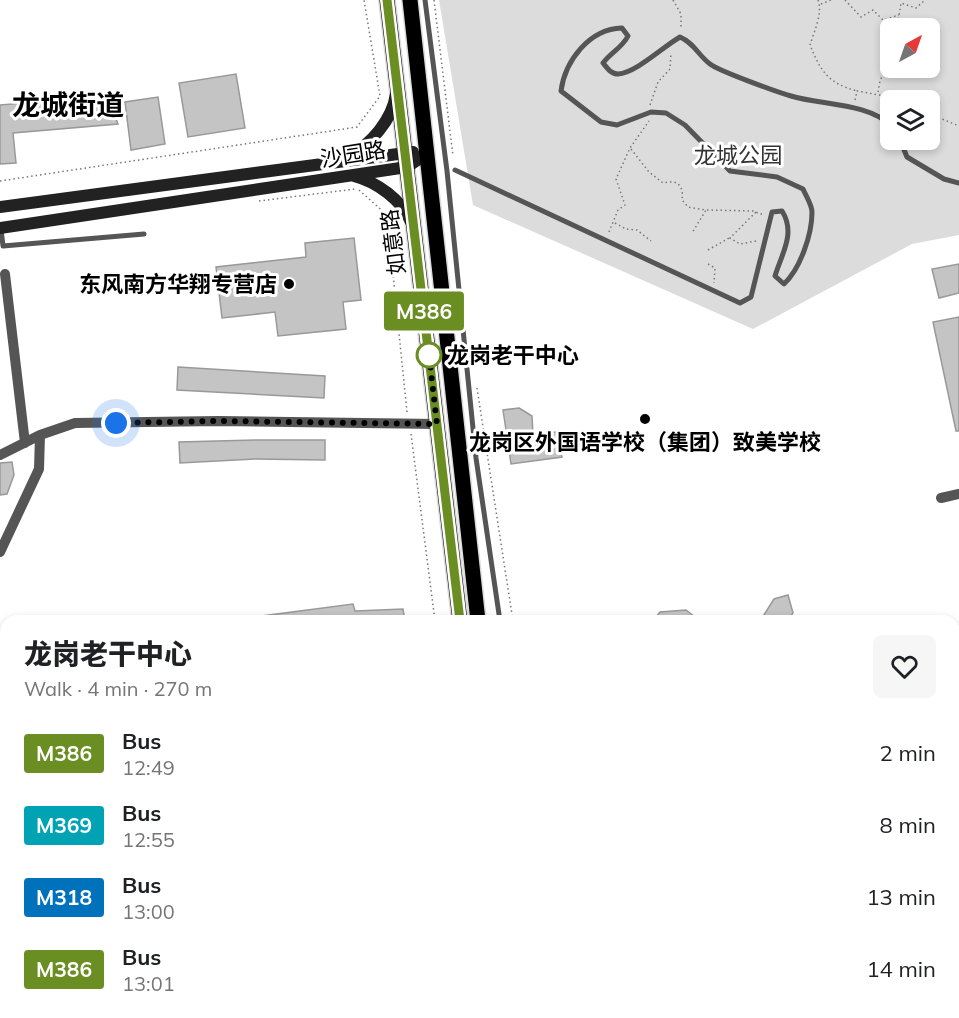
<!DOCTYPE html>
<html lang="en">
<head>
<meta charset="utf-8">
<style>
	:root { --surface:#fff; --page:#f6f6f6; --text:#202124; --muted:#757577 }
	body { margin:0; font-family:Mulish,"Noto Sans SC",sans-serif; background:var(--page); color:var(--text); height:100vh; display:flex; flex-direction:column; font-size:22px; white-space:nowrap }
	* { box-sizing:border-box; margin:0 }
	p { font-size:20px; color:var(--muted) }
	.icon { flex:none; width:33px; height:33px; fill:none; stroke:currentColor; stroke-width:2; stroke-linecap:round; stroke-linejoin:round }
	.map { position:relative; flex:1; overflow:hidden }
	.panel { position:absolute; left:0px; top:615px; width:960px; height:404px; display:flex; flex-direction:column; background:var(--surface); border-radius:18px 18px 0 0; box-shadow:0 3px 9px #0003 }
	.panel>* { flex:none }
	.badge { padding:0 12px; border-radius:4px; font-size:21px; line-height:39px }
	.needle { width:39px; rotate:40deg }
	.tools { position:absolute; left:880px; top:18px; display:grid; gap:12px }
	.tools a { display:grid; place-items:center; width:60px; height:60px; border-radius:9px; background:var(--surface); box-shadow:0 3px 9px #0003; font-size:30px }
	.you { position:absolute; width:30px; height:30px; margin:-15px; border:4px solid #fff; border-radius:50%; background:#1a73e8; box-shadow:0 0 0 9px #1a73e833 }
	.map>.badge { position:absolute; translate:-50% -50%; box-shadow:0 0 0 3px #fff }
	.round { display:grid; place-items:center; flex:none; width:63px; height:63px; border-radius:9px; background:var(--page) }
	.head { display:flex; align-items:center; justify-content:space-between; height:102px; padding:0 24px }
	h1 { font-size:28px; font-weight:800; line-height:45px }
	ul { padding:0; list-style:none }
	li { display:flex; align-items:center; gap:18px; height:72px; padding:0 24px }
	li div { flex:1 }
	li b { display:block; font-size:22px }
	li em { font-style:normal }
	li .badge { min-width:66px; font-weight:700; text-align:center }
	.map>svg:first-child { display:block }
	.green { fill:#dcdcdc; fill-rule:evenodd }
	.building { fill:#c4c4c4; stroke:#999; stroke-width:1.5 }
	.lines { fill:none; stroke-linecap:round; stroke-linejoin:round }
	.primary-casing { stroke:#dbdbdb; stroke-width:18 }
	.path { stroke:#777; stroke-width:1.5; stroke-dasharray:1.5 3; stroke-linecap:butt }
	.lane { stroke:#555; stroke-width:5 }
	.street { stroke:#555; stroke-width:10 }
	.secondary { stroke:#222; stroke-width:12 }
	.primary { stroke:#000; stroke-width:15 }
	.line-casing { stroke:#fff; stroke-width:14 }
	.line { stroke:#6b8e23; stroke-width:9 }
	.walk { stroke:#000; stroke-width:6; stroke-dasharray:0 10.8 }
	.poi-dot { fill:#000; stroke:#fff; stroke-width:2 }
	.stop-dot { fill:#fff; stroke:#6b8e23; stroke-width:3 }
	.labels { text-anchor:middle; dominant-baseline:central; stroke-width:6; stroke-linejoin:round; paint-order:stroke }
	.street-label { font-size:22px; fill:#000; stroke:#fff }
	.park-label { font-size:22px; fill:#333; stroke:#fff }
	.poi-label { font-size:22px; font-weight:bold; fill:#000; stroke:#fff; text-anchor:end }
	.stop-label { font-size:22px; font-weight:bold; fill:#000; stroke:#fff; text-anchor:start }
	.district-label { font-size:28px; font-weight:bold; fill:#000; stroke:#fff }
</style>
</head>
<body>
<div class="map">
<svg width="959" height="1018" viewBox="0 0 959 1018">
	<rect width="100%" height="100%" fill="#fff"/>
	<!-- green -->
	<path class="green" d="M 439,0 L 959,0 L 959,235 L 912,244 L 753,329 L 473,205 ZM 891,28 L 930,28 L 930,68 L 891,68 ZM 891,100 L 930,100 L 930,140 L 891,140 Z"/>
	<!-- building -->
	<path class="building" d="M 236,74 L 245,128 L 188,137 L 179,83 Z
		M 108,96 L 118,124 L 13,133 L 16,163 L 0,164 L 0,105 Z
		M 158,97 L 165,144 L 131,150 L 125,102 Z
		M 354,238 L 361,300 L 343,302 L 346,329 L 278,336 L 275,312 L 222,318 L 216,267 L 306,257 L 305,243 Z
		M 959,264 L 959,293 L 939,298 L 932,269 Z
		M 959,317 L 959,431 L 956,431 L 933,322 Z
		M 178,367 L 325,376 L 324,398 L 177,390 Z
		M 519,408 L 532,416 L 533,434 L 556,432 L 562,457 L 511,464 L 503,410 Z
		M 255,440 L 325,440 L 325,460 L 255,459 L 180,463 L 179,442 Z
		M 12,462 L 14,475 L 7,494 L 0,495 L 0,463 Z
		M 788,595 L 793,613 L 788,621 L 760,621 L 774,599 Z
		M 353,604 L 355,611 L 403,609 L 405,621 L 263,621 L 262,616 Z
		M 686,610 L 700,621 L 653,621 L 660,612 Z"/>
	<g class="lines">
		<defs>
			<path id="primary" d="M 387,0 L 460,621
				M 410,0 L 478,621
				M 954,680 L 959,680
				M 954,708 L 959,708
				M 0,778 L 6,777
				M 0,809 L 6,809
				M 520,1012 L 521,1018
				M 542,1012 L 543,1018"/>
		</defs>
		<!-- primary casing -->
		<use href="#primary" class="primary-casing"/>
		<!-- path -->
		<path class="path" d="M 434,0 L 453,156
			M 673,0 L 681,14 L 681,29
			M 818,0 C 823,13 814,32 810,45 C 821,72 828,83 857,91
			M 845,0 L 861,17 L 873,10 L 883,20 L 899,15
			M 821,4 L 831,0
			M 897,28 L 901,3 L 916,8 L 925,0
			M 878,92 L 880,81 L 891,54
			M 855,100 L 857,91 L 907,100
			M 650,105 L 658,82 L 670,69 L 671,53
			M 930,114 L 959,126
			M 631,149 L 649,172 L 663,183 C 678,179 684,186 682,200 L 688,207 L 706,210 L 692,233
			M 0,181 L 357,127 L 380,96 L 364,0
			M 359,190 L 387,215 L 407,412
			M 259,201 L 355,189
			M 707,210 L 753,211 L 764,215
			M 615,223 L 626,229 L 637,230 L 651,241
			M 609,232 L 618,210 L 625,205 L 616,179 L 630,148 L 649,121
			M 756,241 L 740,244 L 730,238 L 756,212
			M 708,250 L 729,238
			M 708,264 L 715,268 L 714,283
			M 477,388 L 513,621
			M 411,434 L 435,621
			M 0,752 L 6,751
			M 0,839 L 6,840
			M 495,1012 L 496,1018
			M 504,1012 L 505,1018
			M 560,1012 L 560,1018
			M 569,1012 L 570,1018"/>
		<!-- lane -->
		<path class="lane" d="M 425,0 L 447,171 L 476,458 L 500,621
			M 900,140 L 907,157 L 944,179 L 959,183
			M 455,170 L 740,303 L 751,297 L 772,212 L 782,211 C 796,233 782,253 775,276 L 784,284 C 800,269 812,235 812,212 C 812,205 806,196 803,189 L 777,177 L 730,171 L 685,125 L 666,113 L 651,112 L 617,125 L 601,122 L 561,91 C 565,61 589,29 622,28 L 628,36 C 622,48 611,52 603,63 C 607,68 611,74 618,74 C 636,73 664,46 680,37 C 694,43 698,55 710,64 C 719,71 777,92 791,96 C 820,105 870,103 891,126
			M 1,229 L 3,246 L 144,234
			M 954,641 L 959,641"/>
		<!-- street -->
		<path class="street" d="M 5,274 L 25,443
			M 40,435 L 75,423 L 219,421 L 437,424
			M 0,455 L 40,435 L 39,469 L 0,552
			M 941,498 L 959,494"/>
		<!-- secondary -->
		<path class="secondary" d="M 349,157 C 371,143 392,121 396,94
			M 354,176 C 377,182 402,200 411,222
			M 0,207 L 413,152
			M 0,228 L 407,167 L 426,154"/>
		<!-- primary -->
		<use href="#primary" class="primary"/>
	</g>
	<g class="lines">
		<defs>
			<path id="line" d="M 387,0 L 460,621"/>
		</defs>
		<!-- line casing -->
		<use href="#line" class="line-casing"/>
		<!-- line -->
		<use href="#line" class="line"/>
		<!-- walk -->
		<path class="walk" d="M 116,423 L 219,421 L 437,424 L 429,355"/>
	</g>
	<!-- markers -->
	<g class="poi-dot">
		<circle cx="289" cy="284" r="6"/>
		<circle cx="645" cy="419" r="6"/>
	</g>
	<circle class="stop-dot" cx="429" cy="355" r="12"/>
	<g class="labels">
		<!-- street labels -->
		<g class="street-label">
			<text transform="translate(353 154) rotate(-9)">沙园路</text>
			<text transform="translate(393 242) rotate(-97)">如意路</text>
		</g>
		<!-- park labels -->
		<g class="park-label">
			<text x="738" y="155">龙城公园</text>
		</g>
		<!-- poi labels -->
		<g class="poi-label">
			<text x="277" y="284">东风南方华翔专营店</text>
			<text x="645" y="442" text-anchor="middle">龙岗区外国语学校（集团）致美学校</text>
		</g>
		<!-- stop labels -->
		<g class="stop-label">
			<text x="447" y="355">龙岗老干中心</text>
		</g>
		<!-- district labels -->
		<g class="district-label">
			<text x="68" y="104">龙城街道</text>
		</g>
	</g>
</svg>
<div class="tools">
<a><svg class="needle" viewBox="-14 -14 28 28"><path d="M0-13l5 13h-10z" fill="#e53935"/><path d="M0 13l5-13h-10z" fill="#757577"/></svg></a>
<a><svg class="icon" aria-label="layers" viewBox="0 0 24 24"><path d="M12 4l9 5-9 5-9-5zM3 14l9 5 9-5"/></svg></a>
</div>
<div class="you" style="left:116px;top:423px"></div>
<b class="badge" style="left:424px;top:311px;background:#6b8e23;color:#fff">M386</b>
<section class="panel">
<div class="head"><div><h1>龙岗老干中心</h1><p>Walk · 4 min · 270 m</p></div><a class="round"><svg class="icon" aria-label="heart" viewBox="0 0 24 24"><path d="M12 20l-8-8c-3-5 5-10 8-4 3-6 11-1 8 4z"/></svg></a></div>
<ul>
<li><span class="badge" style="background:#6b8e23;color:#fff">M386</span><div><b>Bus</b><p>12:49</p></div><em>2 min</em></li>
<li><span class="badge" style="background:#00a3b4;color:#fff">M369</span><div><b>Bus</b><p>12:55</p></div><em>8 min</em></li>
<li><span class="badge" style="background:#0072bc;color:#fff">M318</span><div><b>Bus</b><p>13:00</p></div><em>13 min</em></li>
<li><span class="badge" style="background:#6b8e23;color:#fff">M386</span><div><b>Bus</b><p>13:01</p></div><em>14 min</em></li>
</ul>
</section>
</div>
</body>
</html>
